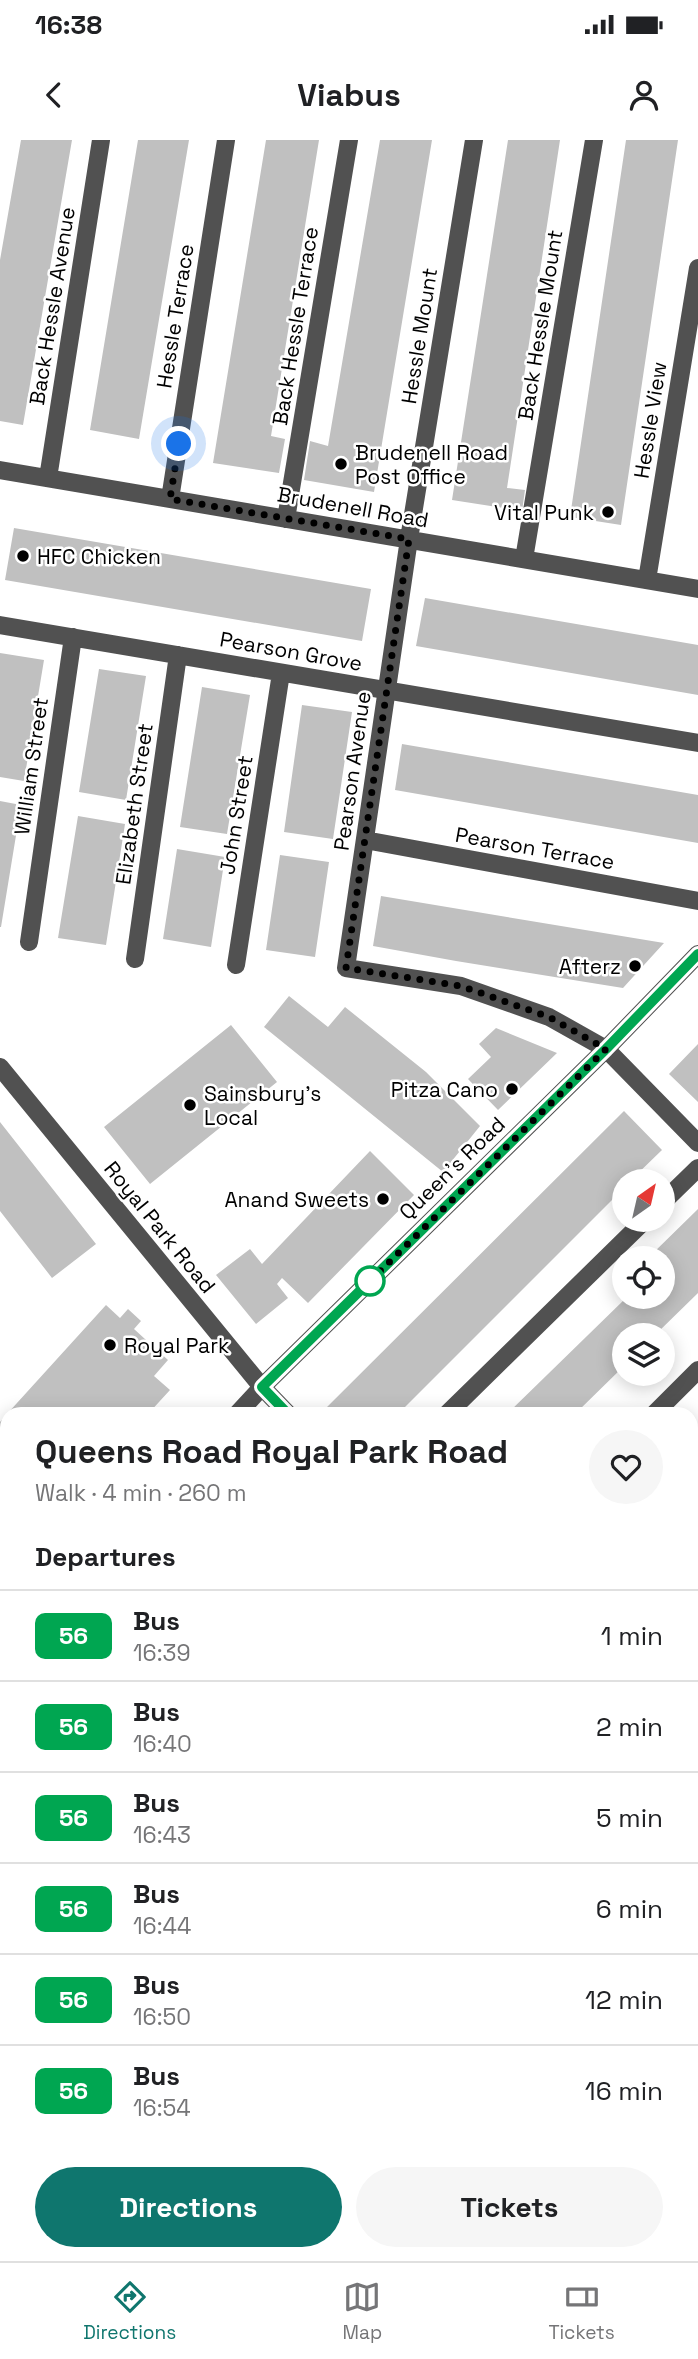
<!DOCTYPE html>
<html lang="en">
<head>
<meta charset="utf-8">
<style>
	:root { --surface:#fff; --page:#f6f6f6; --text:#202124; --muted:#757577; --line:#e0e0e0; --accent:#0f766e }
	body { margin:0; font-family:"Space Grotesk",sans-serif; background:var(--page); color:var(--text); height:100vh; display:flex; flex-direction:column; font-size:26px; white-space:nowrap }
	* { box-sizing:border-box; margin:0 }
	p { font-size:23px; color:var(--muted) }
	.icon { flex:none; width:38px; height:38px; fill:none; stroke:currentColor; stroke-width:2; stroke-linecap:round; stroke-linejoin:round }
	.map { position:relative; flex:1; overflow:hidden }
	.side { position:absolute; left:0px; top:1267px; width:698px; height:854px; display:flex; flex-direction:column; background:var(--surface); border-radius:21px 21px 0 0; box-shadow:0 4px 18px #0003 }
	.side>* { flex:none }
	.badge { padding:0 14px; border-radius:10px; font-size:24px; line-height:46px }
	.needle { width:46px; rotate:34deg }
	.buttons { position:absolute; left:612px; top:1029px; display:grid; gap:14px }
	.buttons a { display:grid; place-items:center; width:63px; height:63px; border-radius:50%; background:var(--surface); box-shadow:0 4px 18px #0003; font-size:35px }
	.you { position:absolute; width:35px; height:35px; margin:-18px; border:5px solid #fff; border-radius:50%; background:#1a73e8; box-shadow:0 0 0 10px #1a73e833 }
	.map>.badge { position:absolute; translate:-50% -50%; box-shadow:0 0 0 4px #fff }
	h2 { padding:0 35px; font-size:26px; line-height:63px }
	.round { display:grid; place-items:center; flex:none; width:74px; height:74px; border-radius:37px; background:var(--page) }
	.summary { display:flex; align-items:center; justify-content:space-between; height:119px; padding:0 35px }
	h1 { font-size:33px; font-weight:700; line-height:52px }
	.action { display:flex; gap:14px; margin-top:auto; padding:14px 35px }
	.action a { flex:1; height:80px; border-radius:42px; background:var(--accent); color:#fff; font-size:28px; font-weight:700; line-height:80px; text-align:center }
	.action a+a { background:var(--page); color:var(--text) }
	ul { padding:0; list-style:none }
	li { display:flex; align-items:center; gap:21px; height:91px; padding:0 35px; border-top:2px solid var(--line) }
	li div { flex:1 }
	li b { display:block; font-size:26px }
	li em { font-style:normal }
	li .badge { min-width:77px; font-weight:700; text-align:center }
	.status { display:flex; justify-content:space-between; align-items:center; height:49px; padding:0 35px; background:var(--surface); direction:ltr }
	.status svg { height:19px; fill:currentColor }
	header { display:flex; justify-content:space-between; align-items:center; height:91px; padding:0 35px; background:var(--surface); font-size:32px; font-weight:700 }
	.tab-bar { display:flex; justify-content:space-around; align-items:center; height:98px; border-top:2px solid var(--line); background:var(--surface); font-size:19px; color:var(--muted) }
	.tab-bar a { display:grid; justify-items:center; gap:4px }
	.tab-bar .on { color:var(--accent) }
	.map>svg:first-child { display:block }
	.green { fill:#d8d8d8 }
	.building { fill:#c0c0c0 }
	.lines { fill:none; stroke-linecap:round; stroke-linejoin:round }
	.minor { stroke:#515151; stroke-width:18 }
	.line-casing { stroke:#fff; stroke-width:16 }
	.line { stroke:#00a651; stroke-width:10 }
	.walk { stroke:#000; stroke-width:7; stroke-dasharray:0 12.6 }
	.poi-dot { fill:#000; stroke:#fff; stroke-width:2.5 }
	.stop-dot { fill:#fff; stroke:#00a651; stroke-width:3.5 }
	.labels { text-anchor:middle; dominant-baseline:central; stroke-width:5; stroke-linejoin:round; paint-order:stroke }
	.street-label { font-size:21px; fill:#000; stroke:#fff }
	.poi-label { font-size:21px; fill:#000; stroke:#fff; text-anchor:start }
</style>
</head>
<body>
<div class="status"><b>16:38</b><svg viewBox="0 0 49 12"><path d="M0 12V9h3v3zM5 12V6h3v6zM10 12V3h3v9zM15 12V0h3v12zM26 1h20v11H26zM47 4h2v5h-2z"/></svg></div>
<header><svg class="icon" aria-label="back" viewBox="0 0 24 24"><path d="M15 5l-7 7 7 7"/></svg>Viabus<svg class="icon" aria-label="person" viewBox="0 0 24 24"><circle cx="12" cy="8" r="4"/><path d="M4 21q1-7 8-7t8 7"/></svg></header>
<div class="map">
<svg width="698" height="2121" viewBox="0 0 698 2121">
	<rect width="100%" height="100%" fill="#fff"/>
	<!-- green -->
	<path class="green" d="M 7,1555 L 7,2020 L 0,2013 L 0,1562 Z"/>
	<!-- building -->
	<path class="building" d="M 21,0 L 72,0 L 23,285 L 0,281 L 0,120 Z
		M 138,0 L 189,0 L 139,299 L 90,290 Z
		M 266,0 L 319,0 L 271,296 L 285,299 L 279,333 L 213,323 Z
		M 380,0 L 432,0 L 374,352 L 304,340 L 310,301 L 328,306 Z
		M 508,0 L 560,0 L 507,348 L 525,350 L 522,371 L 452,360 Z
		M 626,0 L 678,0 L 621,385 L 570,377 Z
		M 14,388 L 371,449 L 362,501 L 5,440 Z
		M 425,458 L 698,505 L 698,555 L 416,506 Z
		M 0,513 L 44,520 L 24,641 L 0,637 Z
		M 99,529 L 146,536 L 126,660 L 79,652 Z
		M 202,547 L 250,555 L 227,694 L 180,687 Z
		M 302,565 L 352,572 L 333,699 L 284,692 Z
		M 402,604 L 698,655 L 698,703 L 395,650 Z
		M 0,661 L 21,665 L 1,787 L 0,787 Z
		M 78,676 L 125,684 L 106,805 L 58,798 Z
		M 177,709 L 225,717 L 211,807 L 163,799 Z
		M 280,715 L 329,722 L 315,817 L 266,810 Z
		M 381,756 L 465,770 L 664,803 L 623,848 L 456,821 L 373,806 Z
		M 289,856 L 328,887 L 345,867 L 426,932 L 480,986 L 443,1032 L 264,887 Z
		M 231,885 L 277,942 L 150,1044 L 104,987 Z
		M 496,888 L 557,913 L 498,970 L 468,939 L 491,917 L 479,904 Z
		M 698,904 L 698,962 L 669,934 Z
		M 624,971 L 662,1010 L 630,1041 L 625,1041 L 625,1047 L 398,1274 L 330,1274 L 325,1269 Z
		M 0,982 L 96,1104 L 52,1138 L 0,1071 Z
		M 370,1011 L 414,1055 L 308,1163 L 282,1138 L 277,1144 L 288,1158 L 256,1184 L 216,1135 L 250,1109 L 262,1124 Z
		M 698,1069 L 698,1153 L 655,1195 L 625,1195 L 625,1225 L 575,1274 L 507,1274 L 627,1157 L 663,1157 L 663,1118 L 648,1118 Z
		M 106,1165 L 120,1178 L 128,1169 L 141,1181 L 134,1189 L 168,1220 L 154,1236 L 170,1250 L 148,1274 L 7,1274 Z
		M 7,1274 L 7,1480 L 0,1486 L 0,1282 Z
		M 698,1307 L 698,1370 L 691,1377 L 691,1314 Z
		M 698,1478 L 698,1555 L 691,1562 L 691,1484 Z
		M 698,1763 L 698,1833 L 691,1839 L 691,1769 Z
		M 698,1998 L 698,2065 L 691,2071 L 691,2004 Z
		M 0,2033 L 7,2040 L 7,2068 L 0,2075 Z
		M 94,2114 L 170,2114 L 163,2121 L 87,2121 Z
		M 336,2114 L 409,2114 L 401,2121 L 329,2121 Z
		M 577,2114 L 647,2114 L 640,2121 L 570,2121 Z"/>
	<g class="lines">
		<!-- minor -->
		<path class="minor" d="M 474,0 L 409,399 L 346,828 L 461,846 L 549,877 L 606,909 L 698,1003
			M 0,330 L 698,449
			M 48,338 L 101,0
			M 170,359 L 226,0
			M 286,379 L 349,0
			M 524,419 L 594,0
			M 647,440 L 698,128
			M 0,485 L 698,603
			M 365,700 L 698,761
			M 29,802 L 73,497
			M 135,819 L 178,515
			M 236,825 L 281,533
			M 0,927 L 262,1247 L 288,1274
			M 663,1062 L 698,1028
			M 237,1274 L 262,1247 L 606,909 L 698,814
			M 447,1274 L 645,1080
			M 654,1274 L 698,1230
			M 691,1436 L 698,1429
			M 0,1525 L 7,1518
			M 691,1637 L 698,1631
			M 691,1700 L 698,1707
			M 691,1915 L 698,1909
			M 260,2114 L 267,2121
			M 18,2121 L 25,2114
			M 243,2121 L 250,2114
			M 481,2121 L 488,2114"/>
	</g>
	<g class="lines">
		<defs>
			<path id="line" d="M 288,1274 L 262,1247 L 606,909 L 698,814"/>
		</defs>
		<!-- line casing -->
		<use href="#line" class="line-casing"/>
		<!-- line -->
		<use href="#line" class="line"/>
		<!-- walk -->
		<path class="walk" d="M 179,304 L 170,359 L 409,399 L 346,828 L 461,846 L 549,877 L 606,909 L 370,1141"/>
	</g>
	<!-- markers -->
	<g class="poi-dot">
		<circle cx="341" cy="324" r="7"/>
		<circle cx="608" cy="372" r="7"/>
		<circle cx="23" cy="416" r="7"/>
		<circle cx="635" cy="826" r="7"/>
		<circle cx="512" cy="949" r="7"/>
		<circle cx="190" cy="965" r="7"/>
		<circle cx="383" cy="1059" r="7"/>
		<circle cx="110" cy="1205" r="7"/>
	</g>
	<circle class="stop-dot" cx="370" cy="1141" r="14"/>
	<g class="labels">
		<!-- street labels -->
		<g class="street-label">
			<text transform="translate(52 166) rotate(-81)">Back Hessle Avenue</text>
			<text transform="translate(175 176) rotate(-81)">Hessle Terrace</text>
			<text transform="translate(540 185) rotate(-81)">Back Hessle Mount</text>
			<text transform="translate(295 186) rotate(-81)">Back Hessle Terrace</text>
			<text transform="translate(419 196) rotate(-81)">Hessle Mount</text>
			<text transform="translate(650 280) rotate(-81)">Hessle View</text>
			<text transform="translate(353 367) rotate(10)">Brudenell Road</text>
			<text transform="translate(291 511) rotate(10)">Pearson Grove</text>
			<text transform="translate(31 626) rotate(-82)">William Street</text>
			<text transform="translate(352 631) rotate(-82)">Pearson Avenue</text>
			<text transform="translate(134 664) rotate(-82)">Elizabeth Street</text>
			<text transform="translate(236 675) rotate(-81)">John Street</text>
			<text transform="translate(535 708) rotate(10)">Pearson Terrace</text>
			<text transform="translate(452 1028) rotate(-44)">Queen's Road</text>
			<text transform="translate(160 1087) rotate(51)">Royal Park Road</text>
		</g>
		<!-- poi labels -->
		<g class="poi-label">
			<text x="355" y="312">Brudenell Road<tspan x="355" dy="24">Post Office</tspan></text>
			<text x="594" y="372" text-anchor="end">Vital Punk</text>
			<text x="37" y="416">HFC Chicken</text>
			<text x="621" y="826" text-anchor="end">Afterz</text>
			<text x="498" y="949" text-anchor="end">Pitza Cano</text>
			<text x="204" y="953">Sainsbury's<tspan x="204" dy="24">Local</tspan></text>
			<text x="369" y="1059" text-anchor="end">Anand Sweets</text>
			<text x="124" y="1205">Royal Park</text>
		</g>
	</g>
</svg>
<div class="buttons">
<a><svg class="needle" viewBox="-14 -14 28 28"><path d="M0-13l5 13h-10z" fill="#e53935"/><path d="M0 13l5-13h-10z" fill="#757577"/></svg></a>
<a><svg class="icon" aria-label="locate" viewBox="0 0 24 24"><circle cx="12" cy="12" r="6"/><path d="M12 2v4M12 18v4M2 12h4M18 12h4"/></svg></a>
<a><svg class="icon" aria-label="layers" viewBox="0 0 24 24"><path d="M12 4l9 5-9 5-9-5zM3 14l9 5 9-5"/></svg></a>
</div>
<div class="you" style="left:179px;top:304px"></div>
<section class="side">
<div class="summary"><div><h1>Queens Road Royal Park Road</h1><p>Walk · 4 min · 260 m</p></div><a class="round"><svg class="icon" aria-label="heart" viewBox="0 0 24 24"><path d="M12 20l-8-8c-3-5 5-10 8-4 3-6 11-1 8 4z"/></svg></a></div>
<h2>Departures</h2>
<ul>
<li><span class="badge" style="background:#00a651;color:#fff">56</span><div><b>Bus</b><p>16:39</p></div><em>1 min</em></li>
<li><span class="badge" style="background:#00a651;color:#fff">56</span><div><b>Bus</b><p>16:40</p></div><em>2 min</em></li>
<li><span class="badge" style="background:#00a651;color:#fff">56</span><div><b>Bus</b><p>16:43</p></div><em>5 min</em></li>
<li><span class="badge" style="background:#00a651;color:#fff">56</span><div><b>Bus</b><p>16:44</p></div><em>6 min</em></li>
<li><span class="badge" style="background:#00a651;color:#fff">56</span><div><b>Bus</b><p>16:50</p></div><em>12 min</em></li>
<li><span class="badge" style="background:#00a651;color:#fff">56</span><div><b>Bus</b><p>16:54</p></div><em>16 min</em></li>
</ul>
<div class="action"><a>Directions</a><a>Tickets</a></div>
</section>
</div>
<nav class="tab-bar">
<a class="on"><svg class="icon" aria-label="directions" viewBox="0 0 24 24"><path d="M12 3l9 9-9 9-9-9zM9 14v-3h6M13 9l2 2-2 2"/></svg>Directions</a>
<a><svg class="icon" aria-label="map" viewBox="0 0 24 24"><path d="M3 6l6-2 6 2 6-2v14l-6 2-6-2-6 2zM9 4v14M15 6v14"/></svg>Map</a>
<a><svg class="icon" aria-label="tickets" viewBox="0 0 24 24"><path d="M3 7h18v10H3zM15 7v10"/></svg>Tickets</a>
</nav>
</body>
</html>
